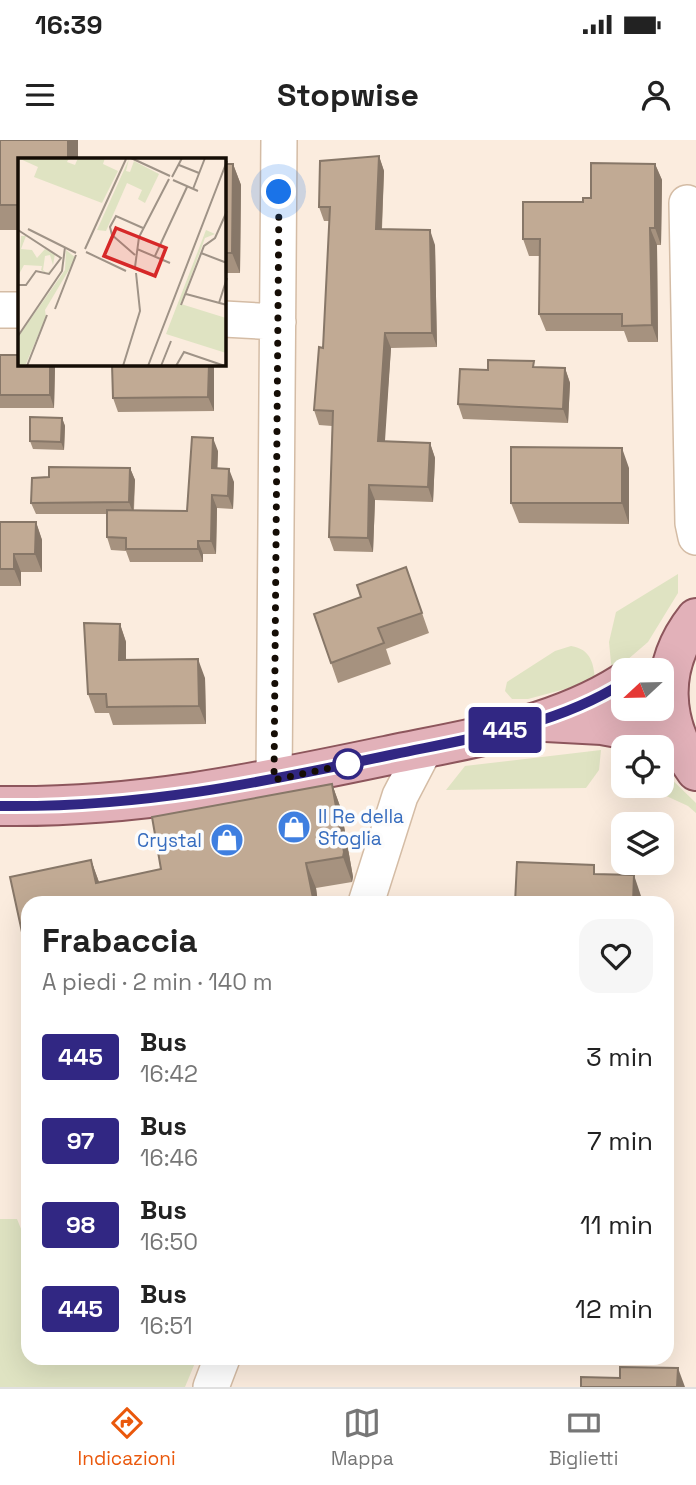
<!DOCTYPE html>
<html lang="it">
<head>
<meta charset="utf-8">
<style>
	:root { --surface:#fff; --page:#f6f6f6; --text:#222; --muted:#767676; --line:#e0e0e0; --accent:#ea580c }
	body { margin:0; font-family:"Space Grotesk",sans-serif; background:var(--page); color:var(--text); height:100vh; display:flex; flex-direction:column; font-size:26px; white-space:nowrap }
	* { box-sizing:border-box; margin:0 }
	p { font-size:23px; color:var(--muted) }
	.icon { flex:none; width:38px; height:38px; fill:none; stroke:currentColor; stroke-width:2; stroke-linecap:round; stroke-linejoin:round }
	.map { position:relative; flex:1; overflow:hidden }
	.drawer { position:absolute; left:21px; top:756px; width:653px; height:469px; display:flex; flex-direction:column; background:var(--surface); border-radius:21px; box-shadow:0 7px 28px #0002 }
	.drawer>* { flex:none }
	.badge { padding:0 14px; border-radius:5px; font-size:24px; line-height:46px }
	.needle { width:46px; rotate:248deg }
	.buttons { position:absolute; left:611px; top:518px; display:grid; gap:14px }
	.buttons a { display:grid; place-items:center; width:63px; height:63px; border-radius:14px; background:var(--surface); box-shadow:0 7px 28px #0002; font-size:35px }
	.you { position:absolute; width:35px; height:35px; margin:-18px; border:5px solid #fff; border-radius:50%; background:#1a73e8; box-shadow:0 0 0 10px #1a73e833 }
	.map>.badge { position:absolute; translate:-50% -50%; box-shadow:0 0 0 4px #fff }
	.round { display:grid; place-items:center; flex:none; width:74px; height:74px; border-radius:21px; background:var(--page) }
	.overview { display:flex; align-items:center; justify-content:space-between; height:119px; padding:0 21px }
	h1 { font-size:33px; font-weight:700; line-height:52px }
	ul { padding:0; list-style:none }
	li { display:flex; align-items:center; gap:21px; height:84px; padding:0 21px }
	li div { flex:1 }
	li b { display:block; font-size:26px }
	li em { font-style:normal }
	li .badge { min-width:77px; font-weight:700; text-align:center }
	.status { display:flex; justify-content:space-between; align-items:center; height:49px; padding:0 35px; background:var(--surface); direction:ltr }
	.status svg { height:19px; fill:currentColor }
	header { display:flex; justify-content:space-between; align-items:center; height:91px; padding:0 21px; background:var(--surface); font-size:32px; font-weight:700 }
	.dock { display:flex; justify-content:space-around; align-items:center; height:98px; border-top:2px solid var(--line); background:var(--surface); font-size:19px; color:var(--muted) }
	.dock a { display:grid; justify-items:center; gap:4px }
	.dock .selected { color:var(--accent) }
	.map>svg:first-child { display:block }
	.green { fill:#dfe3c2 }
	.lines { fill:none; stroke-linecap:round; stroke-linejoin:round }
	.minor-casing { stroke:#d4bca5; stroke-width:38 }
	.primary-casing { stroke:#8d565c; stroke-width:42 }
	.minor { stroke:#fff; stroke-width:35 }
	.primary { stroke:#e2b1b9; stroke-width:38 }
	.wall { fill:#a6927f }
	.shaded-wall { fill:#877768 }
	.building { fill:#c1aa94; stroke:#877768; stroke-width:2 }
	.line-casing { stroke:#fff; stroke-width:16 }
	.line { stroke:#312783; stroke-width:10 }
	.walk { stroke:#150d05; stroke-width:7; stroke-dasharray:0 12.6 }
	.stop-dot { fill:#fff; stroke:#312783; stroke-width:3.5 }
	.labels { text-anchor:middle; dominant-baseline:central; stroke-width:7; stroke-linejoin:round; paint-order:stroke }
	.shop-label { font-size:19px; fill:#366cbe; stroke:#fcfcfc; text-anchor:start }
	.inset-road { fill:none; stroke:#9f9387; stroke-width:2 }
	.view { fill:#d62828; fill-opacity:0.15; stroke:#d62828; stroke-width:3.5 }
	.inset-edge { fill:none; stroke:#150d05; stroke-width:3.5 }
</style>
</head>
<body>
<div class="status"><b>16:39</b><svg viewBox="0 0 49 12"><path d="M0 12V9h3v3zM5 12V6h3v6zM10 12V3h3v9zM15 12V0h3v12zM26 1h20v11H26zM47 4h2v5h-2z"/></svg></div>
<header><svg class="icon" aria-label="menu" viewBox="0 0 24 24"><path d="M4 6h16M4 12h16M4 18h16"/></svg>Stopwise<svg class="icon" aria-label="person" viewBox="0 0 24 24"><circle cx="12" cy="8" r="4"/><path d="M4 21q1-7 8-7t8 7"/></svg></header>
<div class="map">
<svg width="696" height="1247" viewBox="0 0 696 1247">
	<rect width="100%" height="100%" fill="#fbecde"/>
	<!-- green -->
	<path class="green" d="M 678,434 L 678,453 L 648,502 L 612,533 L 609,502 L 616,472 Z
		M 571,506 C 591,509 594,524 595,541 L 528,559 L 512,559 L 505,551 L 507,542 L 555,511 Z
		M 601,610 L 599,630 L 586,648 L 446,650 L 465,626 Z
		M 662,630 L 696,663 L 696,673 L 688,666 L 660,653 L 630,646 L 662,646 Z
		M 0,1079 L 17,1079 L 28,1106 L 28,1218 L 197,1218 L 185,1247 L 0,1247 Z"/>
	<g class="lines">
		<defs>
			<path id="minor" d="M 687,63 L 693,383 L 696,397
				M 0,170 L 19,170
				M 224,179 L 278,182
				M 274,640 L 279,0
				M 366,763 L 400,656 L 425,608
				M 211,1247 L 222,1218"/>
			<path id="primary" d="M 696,478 C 658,526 661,583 696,631
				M 546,582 L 602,585 L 651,594 L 683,613
				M 0,666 C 139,668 256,643 390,615 C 469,599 554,587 623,543"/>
		</defs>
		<!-- minor casing -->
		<use href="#minor" class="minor-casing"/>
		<!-- primary casing -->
		<use href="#primary" class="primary-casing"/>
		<!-- minor -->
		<use href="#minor" class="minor"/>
		<!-- primary -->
		<use href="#primary" class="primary"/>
	</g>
	<!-- wall -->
	<path class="wall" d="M 0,0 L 78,0 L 78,19 L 19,19 L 19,90 L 0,90 Z
		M 379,16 L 384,31 L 382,89 L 435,105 L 437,207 L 391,208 L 384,301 L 430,303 L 435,318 L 433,362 L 375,360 L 373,412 L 334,411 L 329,397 L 332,286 L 319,285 L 314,270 L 323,208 L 330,81 L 324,81 L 319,67 Z
		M 224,24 L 233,24 L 241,45 L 240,133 L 224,133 Z
		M 655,24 L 662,40 L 661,105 L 657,105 L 658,202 L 628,202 L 624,191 L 546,191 L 539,174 L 540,116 L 529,116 L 523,99 L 583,62 Z
		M 0,215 L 19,224 L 53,224 L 55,227 L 54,268 L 0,268 Z
		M 214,226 L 214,271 L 118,272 L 113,258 Z
		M 536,227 L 565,228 L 570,243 L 568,283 L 463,279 L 458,264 L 488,230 Z
		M 62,278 L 65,286 L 64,310 L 33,309 L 30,301 Z
		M 218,311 L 217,328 L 234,342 L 233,369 L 217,368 L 216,414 L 203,414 L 203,422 L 130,422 L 126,411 L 111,410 L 107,397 L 107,374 L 36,374 L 31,363 L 49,337 L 130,328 L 135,340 L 134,370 L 187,371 Z
		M 629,328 L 629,384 L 519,383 L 511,363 Z
		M 0,382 L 36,382 L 42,400 L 42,432 L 21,432 L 21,446 L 0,446 Z
		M 406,427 L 429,493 L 386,509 L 391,524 L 338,543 L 314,474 L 361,457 Z
		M 120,484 L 126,502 L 126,520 L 205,538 L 206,584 L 113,585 L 109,573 L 95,573 L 88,554 Z
		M 332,644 L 341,669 L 353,737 L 352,742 L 316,748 L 318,763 L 28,763 L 28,816 L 25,806 L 10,737 L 91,720 L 99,742 L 161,729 L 152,677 Z"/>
	<!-- shaded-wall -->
	<path class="shaded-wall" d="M 68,0 L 78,0 L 78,19 L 68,19 Z
		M 379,16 L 384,31 L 381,104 L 376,89 Z
		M 233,24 L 241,45 L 240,133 L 232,113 Z
		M 655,24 L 662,40 L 661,105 L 655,88 Z
		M 650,88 L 657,105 L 658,202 L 652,185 Z
		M 430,90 L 435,105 L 437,207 L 432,193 Z
		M 385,193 L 391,208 L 384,316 L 378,301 Z
		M 50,224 L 53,224 L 55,227 L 54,268 L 50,255 Z
		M 209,224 L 213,224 L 214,226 L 214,271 L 208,257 Z
		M 565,228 L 570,243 L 568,283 L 563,269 Z
		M 62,278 L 65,286 L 64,310 L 61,302 Z
		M 213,298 L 218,311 L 217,341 L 212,328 Z
		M 430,303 L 435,318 L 433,362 L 428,347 Z
		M 622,308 L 629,328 L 629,384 L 622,363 Z
		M 130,328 L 135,340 L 133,373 L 129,362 Z
		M 229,329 L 234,342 L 233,369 L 228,356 Z
		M 369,345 L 375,360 L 373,412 L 368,398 Z
		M 212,355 L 217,368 L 216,414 L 211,401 Z
		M 36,382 L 42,400 L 42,432 L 35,414 Z
		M 198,401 L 203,414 L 203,422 L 198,409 Z
		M 14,414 L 21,432 L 21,446 L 14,429 Z
		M 120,484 L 126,502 L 126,539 L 119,520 Z
		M 198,519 L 205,538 L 206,584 L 199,566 Z
		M 332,644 L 341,669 L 353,737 L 352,742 L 343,717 Z
		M 91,720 L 100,745 L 96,743 Z
		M 306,723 L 316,748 L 318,763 L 314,763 Z
		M 634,735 L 641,756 L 641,763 L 633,763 Z
		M 678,1228 L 685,1247 L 677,1247 Z"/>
	<!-- building -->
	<path class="building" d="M 0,0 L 68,0 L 68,19 L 19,19 L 19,65 L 0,65 Z
		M 379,16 L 376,89 L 430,90 L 432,193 L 385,193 L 378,301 L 430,303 L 428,347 L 369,345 L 368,398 L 329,397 L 333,271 L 314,270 L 319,207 L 323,208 L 330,67 L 319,67 L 320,21 Z
		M 591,23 L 655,24 L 655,88 L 650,88 L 652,185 L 622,186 L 622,174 L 539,174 L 540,99 L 523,99 L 523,62 L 583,62 L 583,58 L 591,58 Z
		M 224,24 L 233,24 L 232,113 L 224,113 Z
		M 0,215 L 19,215 L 19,224 L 50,224 L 50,255 L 0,255 Z
		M 488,220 L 534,221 L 533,227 L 565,228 L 563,269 L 458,264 L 460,229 L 488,230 Z
		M 112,224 L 209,224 L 208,257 L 113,258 Z
		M 30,277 L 62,278 L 61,302 L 30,301 Z
		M 192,297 L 213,298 L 212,328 L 229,329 L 228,356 L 212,355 L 211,401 L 198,401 L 198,409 L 126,409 L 126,398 L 107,397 L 107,370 L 187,371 Z
		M 511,307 L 622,308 L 622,363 L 511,363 Z
		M 49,327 L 130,328 L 129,362 L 31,363 L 32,338 L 49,337 Z
		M 0,382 L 36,382 L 35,414 L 14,414 L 14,429 L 0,429 Z
		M 406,427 L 422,473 L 378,488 L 384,503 L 331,523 L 314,474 L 361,457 L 357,445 Z
		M 84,483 L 120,484 L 119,520 L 198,519 L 199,566 L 107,567 L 106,554 L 88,554 Z
		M 332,644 L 344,712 L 343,717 L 306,723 L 314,763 L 28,763 L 28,806 L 25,806 L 10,737 L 91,720 L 96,743 L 161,729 L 152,677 Z
		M 517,722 L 594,725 L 594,734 L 634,735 L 633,763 L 515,763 Z
		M 620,1227 L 678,1228 L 677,1247 L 581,1247 L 581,1237 L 620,1238 Z"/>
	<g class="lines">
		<defs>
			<path id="line" d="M 0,666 C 140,668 259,643 395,614 C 473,598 555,586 623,543"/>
		</defs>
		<!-- line casing -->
		<use href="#line" class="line-casing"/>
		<!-- line -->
		<use href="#line" class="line"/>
		<!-- walk -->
		<path class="walk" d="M 279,52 L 274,640 L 348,624"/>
	</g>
	<!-- icons -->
	<defs>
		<symbol id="shop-disc" viewBox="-11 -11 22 22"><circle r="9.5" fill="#3f7fe0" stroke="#fcfcfc"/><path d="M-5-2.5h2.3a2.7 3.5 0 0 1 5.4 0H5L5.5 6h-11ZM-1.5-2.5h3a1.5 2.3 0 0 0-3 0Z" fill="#fff"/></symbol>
	</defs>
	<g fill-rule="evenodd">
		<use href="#shop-disc" x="275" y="668" width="38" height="38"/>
		<use href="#shop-disc" x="208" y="681" width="38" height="38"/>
	</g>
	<!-- markers -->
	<circle class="stop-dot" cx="348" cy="624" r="14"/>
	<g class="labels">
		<!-- shop labels -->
		<g class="shop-label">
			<text x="318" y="676">Il Re della<tspan x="318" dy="22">Sfoglia</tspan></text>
			<text x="202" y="700" text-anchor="end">Crystal</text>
		</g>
	</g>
	<!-- overview -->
	<g transform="translate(18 18)">
		<rect width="208" height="208" fill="#fbecde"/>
		<path d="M 0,0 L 51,0 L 49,4 L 57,7 L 60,0 L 87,0 L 85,6 L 100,13 L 84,45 L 16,19 L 20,9 ZM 111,1 L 108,13 L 112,14 L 116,3 L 141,16 L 127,45 L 120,41 L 124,32 L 109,25 L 88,73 L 79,72 ZM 188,72 L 197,76 L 187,80 L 163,146 L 208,160 L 208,195 L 148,176 ZM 3,78 L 8,78 L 3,91 L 14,92 L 19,100 L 27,91 L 37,96 L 35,107 L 32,97 L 27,98 L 25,112 L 29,115 L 38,107 L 30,115 L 28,115 L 23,112 L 24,108 L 6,107 L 0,118 ZM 48,92 L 58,100 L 27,152 L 28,159 L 7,208 L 0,208 L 0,179 L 47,112 Z" fill="#dfe3c2"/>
		<path class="inset-road" d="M 113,0 L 152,18M 161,7 L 181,15M 154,19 L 164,0M 155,22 L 180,33M 175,31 L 187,0M 10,71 L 58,95M 0,72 L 43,100 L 31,116 L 18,113 L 8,127 L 0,127M 67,91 L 108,1M 119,91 L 152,105M 68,94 L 108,113M 183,95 L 209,105M 117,97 L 94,77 L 92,69 L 98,58 L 125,70M 137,98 L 169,29M 117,109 L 121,79 L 151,21M 168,136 L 209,147M 201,145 L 209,120M 163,147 L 186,88 L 197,80 L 209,53M 37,151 L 58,97M 0,178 L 44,113 L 47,89M 9,208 L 29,157M 105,208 L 122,153 L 118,115M 130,208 L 209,3M 143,208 L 153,183M 158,208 L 166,194 L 207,208"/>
		<path class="view" d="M 98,70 L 148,90 L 137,118 L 86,98 Z"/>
		<rect width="208" height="208" class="inset-edge"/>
	</g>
</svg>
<div class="buttons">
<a><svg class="needle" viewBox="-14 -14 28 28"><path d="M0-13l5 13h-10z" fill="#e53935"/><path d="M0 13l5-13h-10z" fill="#767676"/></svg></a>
<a><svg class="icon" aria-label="locate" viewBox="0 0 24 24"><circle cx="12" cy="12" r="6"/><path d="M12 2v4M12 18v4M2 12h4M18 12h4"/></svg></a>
<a><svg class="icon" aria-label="layers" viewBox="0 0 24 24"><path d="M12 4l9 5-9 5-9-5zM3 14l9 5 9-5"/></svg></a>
</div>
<div class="you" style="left:279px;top:52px"></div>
<b class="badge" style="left:505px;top:590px;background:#312783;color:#fff">445</b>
<section class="drawer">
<div class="overview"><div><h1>Frabaccia</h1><p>A piedi · 2 min · 140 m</p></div><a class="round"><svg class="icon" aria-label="heart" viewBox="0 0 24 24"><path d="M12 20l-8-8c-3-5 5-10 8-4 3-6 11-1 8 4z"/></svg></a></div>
<ul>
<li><span class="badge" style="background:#312783;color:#fff">445</span><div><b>Bus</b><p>16:42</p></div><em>3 min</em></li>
<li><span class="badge" style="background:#312783;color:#fff">97</span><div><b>Bus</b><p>16:46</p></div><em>7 min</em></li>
<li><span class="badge" style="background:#312783;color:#fff">98</span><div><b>Bus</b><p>16:50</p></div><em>11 min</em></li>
<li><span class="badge" style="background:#312783;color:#fff">445</span><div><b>Bus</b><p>16:51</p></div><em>12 min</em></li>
</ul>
</section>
</div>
<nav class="dock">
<a class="selected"><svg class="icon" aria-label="directions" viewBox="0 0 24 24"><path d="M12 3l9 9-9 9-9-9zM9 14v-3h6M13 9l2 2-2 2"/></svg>Indicazioni</a>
<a><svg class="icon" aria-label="map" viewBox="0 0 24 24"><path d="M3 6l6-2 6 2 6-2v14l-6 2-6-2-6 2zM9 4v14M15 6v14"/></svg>Mappa</a>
<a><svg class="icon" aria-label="tickets" viewBox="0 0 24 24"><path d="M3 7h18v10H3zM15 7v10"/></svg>Biglietti</a>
</nav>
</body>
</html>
